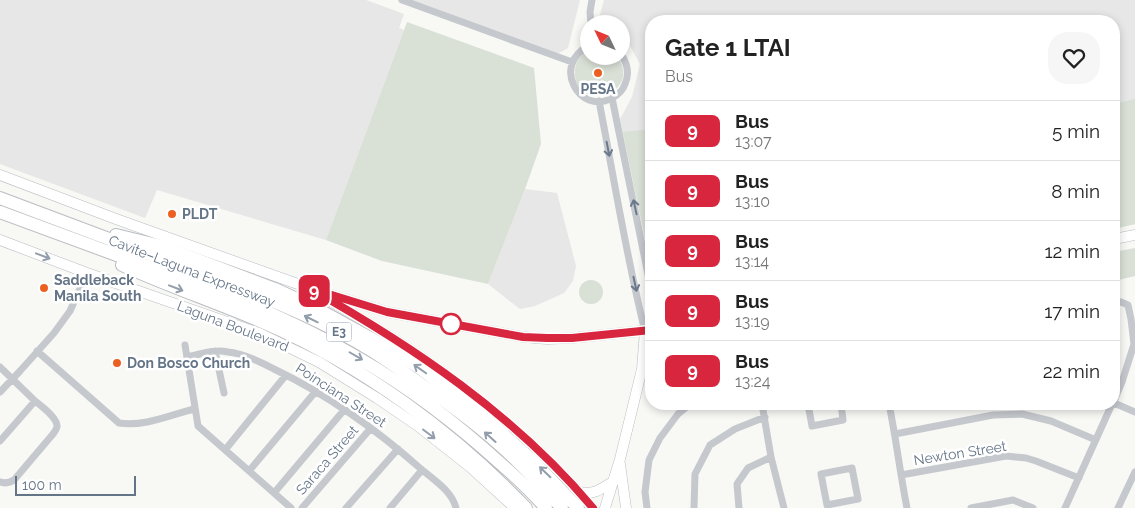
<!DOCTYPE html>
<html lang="en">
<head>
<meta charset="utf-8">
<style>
	:root { --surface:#fff; --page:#f6f6f6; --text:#222; --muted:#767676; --line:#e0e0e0 }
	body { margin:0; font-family:Raleway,sans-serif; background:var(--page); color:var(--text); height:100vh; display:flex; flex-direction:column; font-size:19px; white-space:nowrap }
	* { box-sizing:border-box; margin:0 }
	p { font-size:16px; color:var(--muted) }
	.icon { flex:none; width:28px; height:28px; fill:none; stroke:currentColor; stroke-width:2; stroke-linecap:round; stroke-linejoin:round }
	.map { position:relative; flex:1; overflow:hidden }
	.panel { position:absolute; left:645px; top:15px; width:475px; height:395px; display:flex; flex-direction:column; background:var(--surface); border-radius:20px; box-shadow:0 2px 8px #0003 }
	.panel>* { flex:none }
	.badge { padding:0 10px; border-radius:8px; font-size:18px; line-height:32px }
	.needle { width:32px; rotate:313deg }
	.tools { position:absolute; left:580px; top:15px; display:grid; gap:10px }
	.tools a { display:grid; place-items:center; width:50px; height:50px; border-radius:50%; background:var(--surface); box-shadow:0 2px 8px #0003; font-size:25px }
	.scale { position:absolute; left:15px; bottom:12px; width:121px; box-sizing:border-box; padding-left:5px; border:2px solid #657588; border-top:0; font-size:14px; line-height:18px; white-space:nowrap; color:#657588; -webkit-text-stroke:4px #fff; paint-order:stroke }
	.map>.badge { position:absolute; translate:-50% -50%; box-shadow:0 0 0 2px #fff }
	.round { display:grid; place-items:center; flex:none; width:52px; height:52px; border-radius:20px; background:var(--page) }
	.head { display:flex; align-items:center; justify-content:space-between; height:85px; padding:0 20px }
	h1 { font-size:24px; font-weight:700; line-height:38px }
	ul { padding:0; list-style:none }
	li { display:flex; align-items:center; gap:15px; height:60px; padding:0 20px; border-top:1px solid var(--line) }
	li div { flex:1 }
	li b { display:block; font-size:19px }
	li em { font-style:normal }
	li .badge { min-width:55px; font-weight:700; text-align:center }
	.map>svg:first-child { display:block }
	.built { fill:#e6e7e6 }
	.green { fill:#d9e0d6 }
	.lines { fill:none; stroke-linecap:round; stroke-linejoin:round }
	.secondary-casing { stroke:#b9bec3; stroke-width:11 }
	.motorway-casing { stroke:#b9bcc0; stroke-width:14 }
	.minor { stroke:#c5c8cd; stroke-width:7 }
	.secondary { stroke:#fff; stroke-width:10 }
	.motorway { stroke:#fff; stroke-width:12 }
	.oneway { stroke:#6a798b }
	.oneway2 { stroke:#939eac }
	.line-casing { stroke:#fff; stroke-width:11 }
	.line { stroke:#d7263d; stroke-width:8 }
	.poi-dot { fill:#ec6121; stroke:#fff; stroke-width:2 }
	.stop-dot { fill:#fff; stroke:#d7263d; stroke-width:2.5 }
	.labels { text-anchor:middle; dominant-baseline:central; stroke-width:5; stroke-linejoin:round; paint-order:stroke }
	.shield { fill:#fff; stroke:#939eac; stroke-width:1 }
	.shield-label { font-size:12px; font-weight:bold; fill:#657588 }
	.poi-label { font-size:14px; font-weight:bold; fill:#657588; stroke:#fff; text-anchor:start }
	.street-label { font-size:14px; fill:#657588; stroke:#fff }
</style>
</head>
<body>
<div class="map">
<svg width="1135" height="508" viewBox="0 0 1135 508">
	<rect width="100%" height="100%" fill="#f8f8f5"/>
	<!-- built -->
	<path class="built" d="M 0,0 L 366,0 L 404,14 L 399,28 L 404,30 L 326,240 L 157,190 L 145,218 L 0,164 Z
		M 408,0 L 580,0 L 568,48 L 554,56 Z
		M 604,0 L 1135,0 L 1135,224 L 1114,229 L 1114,21 L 651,21 L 651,268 L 620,119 L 632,97 L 640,64 L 629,44 L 621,39 L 621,24 L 600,24 L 598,22 Z
		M 525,189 L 557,193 L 576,266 L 573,281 L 564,293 L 535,306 L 520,309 L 488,284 Z"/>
	<!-- green -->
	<path class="green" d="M 407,22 L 534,68 L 541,144 L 525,189 L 488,284 L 382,261 L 326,240 Z
		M 589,50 L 589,56 L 617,56 C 644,95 574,114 575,72 C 575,62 580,55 589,50 Z
		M 1135,99 L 1135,224 L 1114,229 L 1114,104 Z
		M 651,129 L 651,268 L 623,132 Z
		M 1135,248 L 1135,276 L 1114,281 L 1114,252 Z
		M579 292a12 12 0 1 1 24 0a12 12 0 1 1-24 0Z"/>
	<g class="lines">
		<defs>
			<path id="secondary" d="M 0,175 L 116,219 L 309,288 L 387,312 L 523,337 L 547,339 L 572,338 L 651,330
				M 1114,239 L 1135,235
				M 0,240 L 87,273 L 259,333 L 319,362 L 377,398 L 418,426 L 470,467 L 515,508
				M 329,300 C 427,355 520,422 593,508
				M 620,464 L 626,508
				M 579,492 C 595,495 601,489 614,481
				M 605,508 L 620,459 L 642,369 L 645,331"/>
			<path id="motorway" d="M 0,198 L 250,292 C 291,308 331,326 369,349 C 391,363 411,377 432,392 C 462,413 491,435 517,461 C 533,476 547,492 562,508
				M 0,212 L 244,302 C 284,319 323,337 360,359 C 410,388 457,424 500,463 C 516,477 532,492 546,508
				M 116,235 L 161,246 L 275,289 L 312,306 L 383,345 L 418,367 L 474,408 L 533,461 L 578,508
				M 122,265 C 170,287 219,303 267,324 C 363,366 453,432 526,508"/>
		</defs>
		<!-- secondary casing -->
		<use href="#secondary" class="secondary-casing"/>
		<!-- motorway casing -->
		<use href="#motorway" class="motorway-casing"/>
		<!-- minor -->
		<path class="minor" d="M 402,0 L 572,62
			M 591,24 L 590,12 L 592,0
			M 589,46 C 551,64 579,116 612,98 C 618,95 623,90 625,84 C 630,73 627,63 621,54
			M 612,98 L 651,289
			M 599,101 C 614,178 626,256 645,331
			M 1114,301 L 1121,302 L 1128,305 L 1131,319 L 1134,344 L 1122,382 L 1114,401
			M 646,331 L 651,314
			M 185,345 L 198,426 L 291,508
			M 37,351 L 119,423 C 144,427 170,415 194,409
			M 215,351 L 224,393
			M 187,357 C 201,354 215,349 228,352 C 245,354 260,362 274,369 C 328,395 377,430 421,469 C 434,480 452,491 456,508
			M 0,367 L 35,401
			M 0,392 L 20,371 L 54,333 L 70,311 L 87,273
			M 1114,403 L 1135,412
			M 762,404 L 771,457 L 784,508
			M 808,404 L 812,426 L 843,420 L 841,404
			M 889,404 C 896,438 900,473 907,508
			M 895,434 L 993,415 L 1022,414 L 1051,421 L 1096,440
			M 0,441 L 35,401 C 41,406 58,418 57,427 C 57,428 54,433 53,434 L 14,480 L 10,482 L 5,483 L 0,482
			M 225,450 L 286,375
			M 852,468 L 858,499 L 827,505 L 821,474 Z
			M 249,471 L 316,391
			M 901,475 L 1006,456 L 1026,458 L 1036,461 L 1079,478
			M 274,493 L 344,410
			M 302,508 L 371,428
			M 346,508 L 398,449
			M 390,508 L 422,470
			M 647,508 L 645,492 L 649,460 L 660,438 L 678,414 L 690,404
			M 694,508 L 695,474 L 710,445 L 735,429 L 765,417
			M 739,508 L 737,484 L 748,468 L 771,457
			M 971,508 L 1013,500 L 1033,508
			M 1065,508 L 1112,404
			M 1118,508 L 1135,472"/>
		<!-- secondary -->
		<use href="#secondary" class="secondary"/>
		<!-- motorway -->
		<use href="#motorway" class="motorway"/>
	</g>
	<!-- one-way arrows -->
	<defs><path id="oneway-shaft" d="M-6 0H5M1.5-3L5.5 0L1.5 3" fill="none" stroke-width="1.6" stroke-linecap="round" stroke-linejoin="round" transform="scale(1.25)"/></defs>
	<g class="oneway">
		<use href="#oneway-shaft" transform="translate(608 149) rotate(79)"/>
		<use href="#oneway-shaft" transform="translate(635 207) rotate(-102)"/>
		<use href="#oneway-shaft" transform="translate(635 284) rotate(78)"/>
	</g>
	<g class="oneway2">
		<use href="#oneway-shaft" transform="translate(43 256) rotate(21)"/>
		<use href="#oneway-shaft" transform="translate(176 288) rotate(21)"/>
		<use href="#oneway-shaft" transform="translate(311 319) rotate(-154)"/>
		<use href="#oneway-shaft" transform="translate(356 356) rotate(30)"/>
		<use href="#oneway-shaft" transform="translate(420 369) rotate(-145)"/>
		<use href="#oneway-shaft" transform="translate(429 434) rotate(37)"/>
		<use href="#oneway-shaft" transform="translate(490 437) rotate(-138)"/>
		<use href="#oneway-shaft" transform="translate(545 472) rotate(-136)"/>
	</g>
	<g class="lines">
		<defs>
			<path id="line" d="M 593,508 C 515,415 414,347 309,288 L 387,312 L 523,337 L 547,338 L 572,338 L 651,330"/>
		</defs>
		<!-- line casing -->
		<use href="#line" class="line-casing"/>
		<!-- line -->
		<use href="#line" class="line"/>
	</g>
	<!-- markers -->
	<g class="poi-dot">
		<circle cx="598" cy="73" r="5"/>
		<circle cx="172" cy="214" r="5"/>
		<circle cx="44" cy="288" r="5"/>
		<circle cx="117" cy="363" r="5"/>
	</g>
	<circle class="stop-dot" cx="451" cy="324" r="10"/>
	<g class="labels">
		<!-- shield labels -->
		<rect class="shield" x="326.5" y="322.5" width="25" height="19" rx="4"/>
		<g class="shield-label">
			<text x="339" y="332">E3</text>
		</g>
		<!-- poi labels -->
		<g class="poi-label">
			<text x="598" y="89" text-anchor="middle">PESA</text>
			<text x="182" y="214">PLDT</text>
			<text x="54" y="280">Saddleback<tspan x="54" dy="16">Manila South</tspan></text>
			<text x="127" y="363">Don Bosco Church</text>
		</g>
		<!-- street labels -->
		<g class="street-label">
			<text transform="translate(192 271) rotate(21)">Cavite–Laguna Expressway</text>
			<text transform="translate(233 326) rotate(21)">Laguna Boulevard</text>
			<text transform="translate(341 395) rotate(33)">Poinciana Street</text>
			<text transform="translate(960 453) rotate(-9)">Newton Street</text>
			<text transform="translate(327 460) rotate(-49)">Saraca Street</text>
		</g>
	</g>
</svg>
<div class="tools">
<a><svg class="needle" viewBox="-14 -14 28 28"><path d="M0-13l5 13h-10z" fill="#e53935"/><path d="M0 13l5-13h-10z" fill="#767676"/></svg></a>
</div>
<div class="scale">100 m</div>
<b class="badge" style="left:314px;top:291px;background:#d7263d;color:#fff">9</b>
<section class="panel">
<div class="head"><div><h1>Gate 1 LTAI</h1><p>Bus</p></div><a class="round"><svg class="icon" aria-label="heart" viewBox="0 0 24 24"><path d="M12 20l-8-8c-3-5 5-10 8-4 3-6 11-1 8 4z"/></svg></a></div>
<ul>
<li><span class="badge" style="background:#d7263d;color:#fff">9</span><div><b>Bus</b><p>13:07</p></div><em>5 min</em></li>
<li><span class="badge" style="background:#d7263d;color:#fff">9</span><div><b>Bus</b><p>13:10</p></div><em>8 min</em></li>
<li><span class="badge" style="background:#d7263d;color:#fff">9</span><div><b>Bus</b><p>13:14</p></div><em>12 min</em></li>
<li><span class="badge" style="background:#d7263d;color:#fff">9</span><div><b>Bus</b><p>13:19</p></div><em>17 min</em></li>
<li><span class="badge" style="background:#d7263d;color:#fff">9</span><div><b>Bus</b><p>13:24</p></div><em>22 min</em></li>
</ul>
</section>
</div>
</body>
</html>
